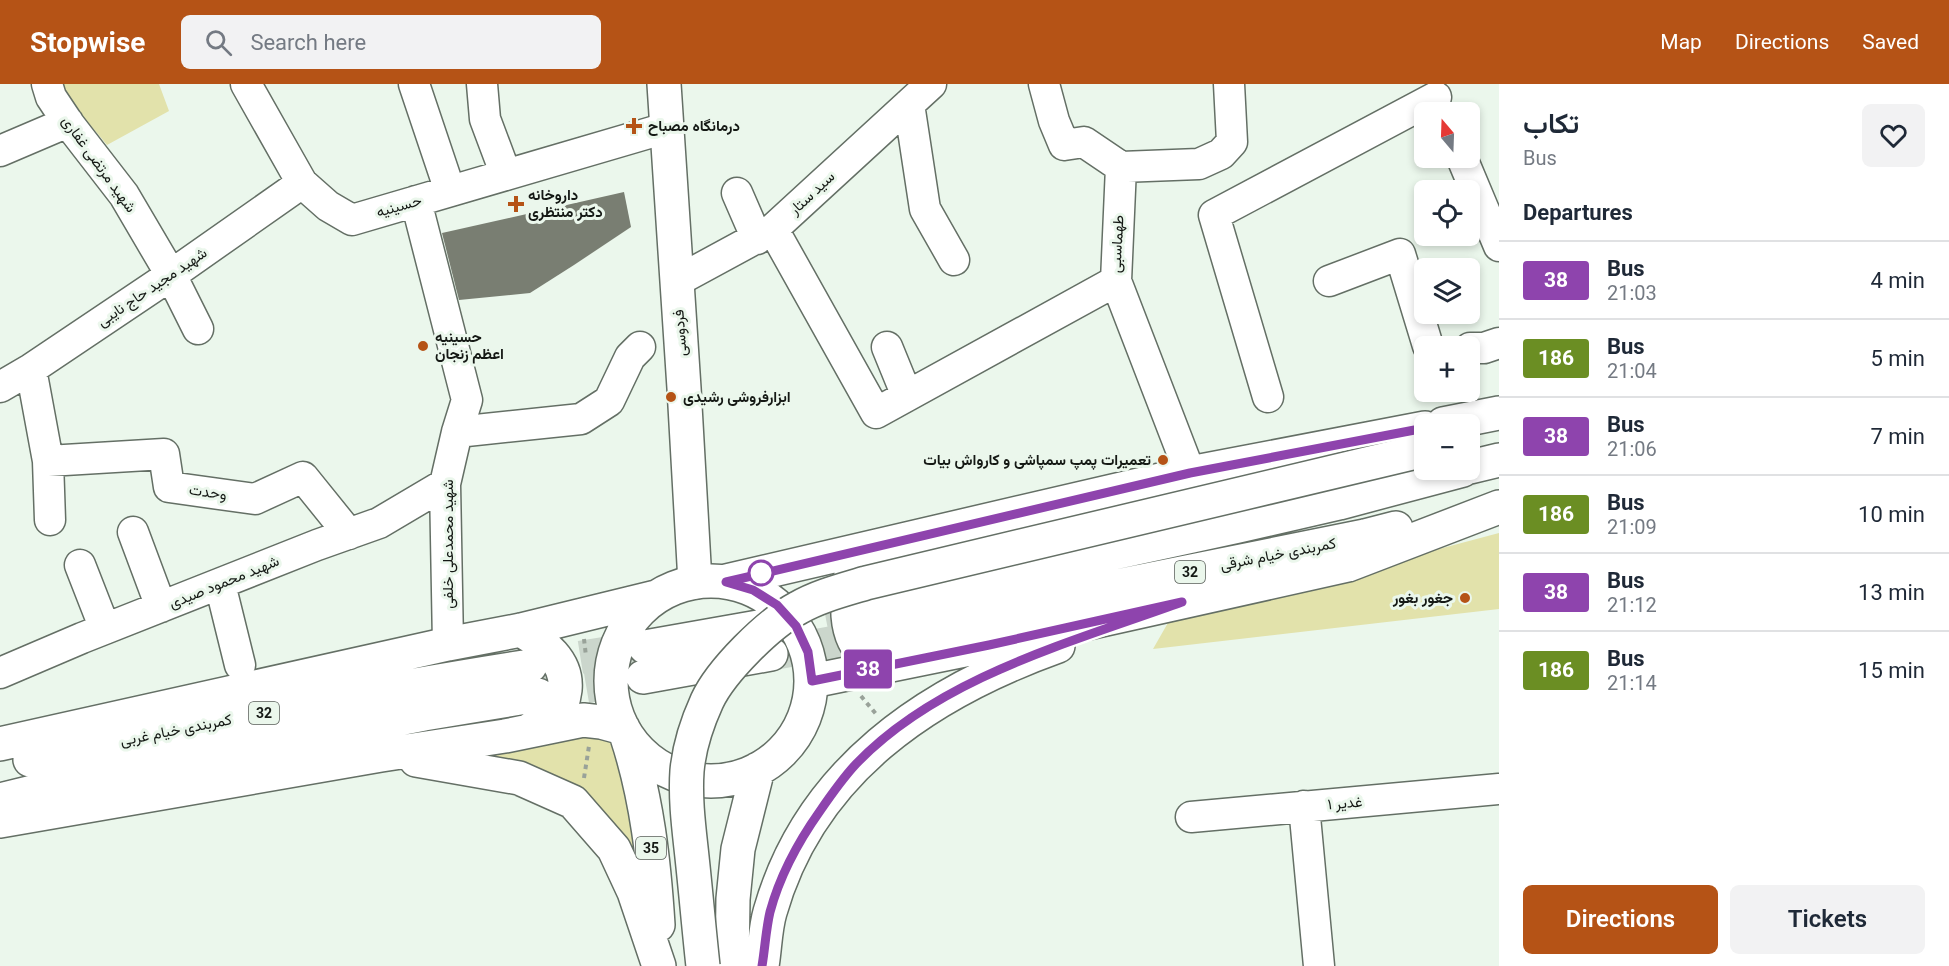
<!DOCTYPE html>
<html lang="en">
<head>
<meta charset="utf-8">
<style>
	:root { --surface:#fff; --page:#f2f2f3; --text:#1f2937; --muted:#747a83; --line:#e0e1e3; --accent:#b55316 }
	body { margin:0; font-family:Roboto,Vazirmatn,sans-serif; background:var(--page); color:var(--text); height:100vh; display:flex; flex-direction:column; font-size:22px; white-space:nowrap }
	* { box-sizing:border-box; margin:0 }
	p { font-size:20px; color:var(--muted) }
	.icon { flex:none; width:33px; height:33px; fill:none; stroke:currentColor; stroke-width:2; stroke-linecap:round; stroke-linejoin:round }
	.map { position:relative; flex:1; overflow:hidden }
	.panel { display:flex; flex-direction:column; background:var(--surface); width:450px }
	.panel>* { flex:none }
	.badge { padding:0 12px; border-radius:4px; font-size:21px; line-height:39px }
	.needle { width:39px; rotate:341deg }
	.fabs { position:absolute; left:1414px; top:18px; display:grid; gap:12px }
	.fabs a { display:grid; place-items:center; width:66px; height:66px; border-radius:9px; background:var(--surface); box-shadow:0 3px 9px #0003; font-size:30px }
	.map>.badge { position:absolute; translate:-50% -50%; box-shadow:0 0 0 3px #fff }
	h2 { padding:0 24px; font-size:22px; line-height:54px }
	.round { display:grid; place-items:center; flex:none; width:63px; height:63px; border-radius:9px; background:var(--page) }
	.summary { display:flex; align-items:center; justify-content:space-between; height:102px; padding:0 24px }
	h1 { font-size:28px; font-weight:600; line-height:45px }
	.cta { display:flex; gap:12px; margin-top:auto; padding:12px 24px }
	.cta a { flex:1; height:69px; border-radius:9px; background:var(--accent); color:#fff; font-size:24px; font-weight:600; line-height:69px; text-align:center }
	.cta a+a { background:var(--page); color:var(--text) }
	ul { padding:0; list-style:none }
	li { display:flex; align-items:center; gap:18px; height:78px; padding:0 24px; border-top:2px solid var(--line) }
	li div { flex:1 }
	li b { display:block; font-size:22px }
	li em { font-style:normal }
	li .badge { min-width:66px; font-weight:700; text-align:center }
	header { display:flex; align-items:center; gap:36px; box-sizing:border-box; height:84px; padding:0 30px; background:var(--accent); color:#fff }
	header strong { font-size:28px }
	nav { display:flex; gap:33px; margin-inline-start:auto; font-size:21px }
	.search { width:420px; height:54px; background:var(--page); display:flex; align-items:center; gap:15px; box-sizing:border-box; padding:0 21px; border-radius:9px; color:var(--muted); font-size:22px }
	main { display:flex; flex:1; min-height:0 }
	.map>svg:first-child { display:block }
	.green { fill:#e2e2ab }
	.building { fill:#797e72 }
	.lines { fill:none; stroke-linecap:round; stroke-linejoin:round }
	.highway-tunnel { stroke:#cbd6cc; stroke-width:33; stroke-dasharray:33 16; stroke-linecap:butt }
	.minor-casing { stroke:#646f65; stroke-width:33 }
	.major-casing { stroke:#646f65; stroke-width:36 }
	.highway-casing { stroke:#646f65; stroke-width:36 }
	.path { stroke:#99a299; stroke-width:4; stroke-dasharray:4.5 4.5; stroke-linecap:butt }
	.minor { stroke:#fff; stroke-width:30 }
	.major { stroke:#fff; stroke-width:33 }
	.highway { stroke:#fff; stroke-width:33 }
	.highway-bridge-casing { stroke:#646f65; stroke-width:36; stroke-linecap:butt }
	.highway-bridge { stroke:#fff; stroke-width:33 }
	.line-casing { stroke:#fff; stroke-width:14 }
	.line { stroke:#8e44ad; stroke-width:9 }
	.poi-dot { fill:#b55316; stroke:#ebf7ec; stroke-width:2 }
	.stop-dot { fill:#fff; stroke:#8e44ad; stroke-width:3 }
	.labels { text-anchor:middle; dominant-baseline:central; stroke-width:6; stroke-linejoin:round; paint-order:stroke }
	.shield { fill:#ebf7ec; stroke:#555c56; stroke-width:1.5 }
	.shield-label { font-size:14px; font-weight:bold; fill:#151915 }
	.poi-label { font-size:15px; font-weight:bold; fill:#151915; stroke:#ebf7ec; text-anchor:start }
	.street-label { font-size:15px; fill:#151915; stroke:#ebf7ec }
</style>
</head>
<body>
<header>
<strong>Stopwise</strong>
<div class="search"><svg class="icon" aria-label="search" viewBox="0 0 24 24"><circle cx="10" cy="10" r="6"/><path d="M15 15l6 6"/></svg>Search here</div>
<nav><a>Map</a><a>Directions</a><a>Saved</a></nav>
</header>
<main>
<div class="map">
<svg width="1499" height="882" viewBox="0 0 1499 882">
	<rect width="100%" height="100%" fill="#ebf7ec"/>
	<!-- green -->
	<path class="green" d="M 62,0 L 159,0 L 169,27 L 107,61 C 94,44 68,19 62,0 Z
		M 1499,449 L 1499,525 L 1153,565 L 1169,537 Z
		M 580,648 L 617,656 L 646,796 L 627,765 L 470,667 Z"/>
	<!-- building -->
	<path class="building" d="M 624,108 L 631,143 L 574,181 L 530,209 L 459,216 L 442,149 Z"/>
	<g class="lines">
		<!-- highway-tunnel -->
		<path class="highway-tunnel" d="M 777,540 L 864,523
			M 771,570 L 878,550
			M 532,581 L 645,563
			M 538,611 L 643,593"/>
		<defs>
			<path id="minor" d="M 47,0 L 51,13 L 69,40 L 124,111 L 171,191 L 198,245
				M 246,0 L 302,99 L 328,122 L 352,136 L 666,44
				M 414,0 L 450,107
				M 482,0 L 485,35 L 506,91
				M 1044,0 L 1054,37 L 1064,61 L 1084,58 L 1121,83 L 1116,197 L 1190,389
				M 909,20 L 925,125 L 954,176
				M 0,67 L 68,38
				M 1462,74 L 1499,162
				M 1121,83 L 1199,80 L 1221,70 L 1232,58 L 1229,0
				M 737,109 L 757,155
				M 416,117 L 467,316 L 457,348 L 445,400 L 448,560
				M 773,145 L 876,329 L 1116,197
				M 677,197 L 773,145 L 931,0
				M 1329,197 L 1400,170 L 1428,262
				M 887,263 L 907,312
				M 1470,264 L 1484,264 L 1499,259
				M 31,285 L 48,377 L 164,370 L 169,403 L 255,415 L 303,393 L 349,450
				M 0,303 L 31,285 L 171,191 L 302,99
				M 1268,313 L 1214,131 L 1436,13
				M 457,348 L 581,335 L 609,317 L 630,273 L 640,263
				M 48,377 L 50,436
				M 133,448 L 161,523
				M 80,481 L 105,545
				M 220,500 L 240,581
				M 0,589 L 82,554 L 317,461 L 379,439 L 445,400
				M 1304,722 L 1319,882
				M 1191,733 L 1499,705"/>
			<path id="major" d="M 664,0 L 684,304 L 695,498"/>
			<path id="highway" d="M 1443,340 L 1499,329
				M 1470,383 L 1499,376
				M 850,495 C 846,523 844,558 871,575 C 876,578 883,579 889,581
				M 726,497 L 1190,389 L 1425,344
				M611 597a100 100 0 1 1 200 0a100 100 0 1 1-200 0Z
				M 864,523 L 1238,442 L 1339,419 L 1463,386
				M 521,546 C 544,560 568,577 565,606 C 564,615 561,624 555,631 C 549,637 538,641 531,645
				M 878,550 L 1365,452 L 1396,444
				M 645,563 L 764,542
				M 643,593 L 771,570
				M 812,597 L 989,561 L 1348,481 L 1499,423
				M 627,653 C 647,714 654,778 658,841
				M 0,660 L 448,560 L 521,546 L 656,513
				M 30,676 C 196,642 362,608 530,582
				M 416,676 L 519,694 L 573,718 L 614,765 L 634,808 L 659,882
				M 0,716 L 53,703 L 424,630 L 538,611
				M 0,737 L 381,671 L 505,652 L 583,636 L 601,638 L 623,644
				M 732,882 L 733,815 L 738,765 L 758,685
				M 762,882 C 765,864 765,845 770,828 C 810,687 927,609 1058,562"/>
		</defs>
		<!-- minor casing -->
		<use href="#minor" class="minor-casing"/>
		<!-- major casing -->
		<use href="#major" class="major-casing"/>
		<!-- highway casing -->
		<use href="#highway" class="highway-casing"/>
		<!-- path -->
		<path class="path" d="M 584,555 L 586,572
			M 861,612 L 876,630
			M 584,694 L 589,662"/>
		<!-- minor -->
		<use href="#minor" class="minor"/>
		<!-- major -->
		<use href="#major" class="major"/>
		<!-- highway -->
		<use href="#highway" class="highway"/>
		<defs>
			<path id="highway-bridge" d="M 703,882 C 699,846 696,810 692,773 C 689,745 685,716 687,687 C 689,664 697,639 707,617 C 721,587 768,540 798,524 C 819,512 843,506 866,499 L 1425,366"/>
		</defs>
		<!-- highway-bridge casing -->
		<use href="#highway-bridge" class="highway-bridge-casing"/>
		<!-- highway-bridge -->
		<use href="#highway-bridge" class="highway-bridge"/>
	</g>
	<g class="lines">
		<defs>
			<path id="line" d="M 762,882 C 765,864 766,845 770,828 C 780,791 798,758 820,727 C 831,711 842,695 856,680 C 939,593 1072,558 1182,518 L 989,561 L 812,597 L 808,568 L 796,542 L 777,521 L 753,506 L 726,498 L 1190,389 L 1425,344"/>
		</defs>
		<!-- line casing -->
		<use href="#line" class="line-casing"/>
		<!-- line -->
		<use href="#line" class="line"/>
	</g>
	<!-- markers -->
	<g class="poi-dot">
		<path d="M631 33h6v6h6v6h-6v6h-6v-6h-6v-6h6z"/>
		<path d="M513 111h6v6h6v6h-6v6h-6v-6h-6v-6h6z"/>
		<circle cx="423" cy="262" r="6"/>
		<circle cx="671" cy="313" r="6"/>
		<circle cx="1163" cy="376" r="6"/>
		<circle cx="1465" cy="514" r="6"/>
	</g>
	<circle class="stop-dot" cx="761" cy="489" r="12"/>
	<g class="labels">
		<!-- shield labels -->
		<g class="shield">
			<rect x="1175" y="477" width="30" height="22" rx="4.5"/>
			<rect x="249" y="618" width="30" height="22" rx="4.5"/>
			<rect x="636" y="753" width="30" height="22" rx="4.5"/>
		</g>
		<g class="shield-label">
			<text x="1190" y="488">32</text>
			<text x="264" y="629">32</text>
			<text x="651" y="764">35</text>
		</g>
		<!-- poi labels -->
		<g class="poi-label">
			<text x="648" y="42">درمانگاه مصباح</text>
			<text x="528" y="111">داروخانه<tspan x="528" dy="17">دکتر منتظری</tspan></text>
			<text x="435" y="253">حسینیه<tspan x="435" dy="17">اعظم زنجان</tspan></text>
			<text x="683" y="313">ابزارفروشی رشیدی</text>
			<text x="1151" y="376" text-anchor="end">تعمیرات پمپ سمپاشی و کارواش بیات</text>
			<text x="1453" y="514" text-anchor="end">جغور بغور</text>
		</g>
		<!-- street labels -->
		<g class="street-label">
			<text transform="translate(99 80) rotate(54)">شهید مرتضی غفاری</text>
			<text transform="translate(812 109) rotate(-43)">سید ستار</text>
			<text transform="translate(399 122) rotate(-16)">حسینیه</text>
			<text transform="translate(1117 160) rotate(-87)">طهماسبی</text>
			<text transform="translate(152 203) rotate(-34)">شهید مجید حاج نایبی</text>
			<text transform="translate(680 249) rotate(-94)">فردوسی</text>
			<text transform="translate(208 408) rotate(8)">وحدت</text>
			<text transform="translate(448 460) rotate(-90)">شهید محمدعلی خلفی</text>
			<text transform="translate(1278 470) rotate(-11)">کمربندی خیام شرقی</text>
			<text transform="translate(224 498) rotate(-22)">شهید محمود صیدی</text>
			<text transform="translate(176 646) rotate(-11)">کمربندی خیام غربی</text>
			<text transform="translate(1345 719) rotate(-5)">غدیر ۱</text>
		</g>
	</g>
</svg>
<div class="fabs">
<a><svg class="needle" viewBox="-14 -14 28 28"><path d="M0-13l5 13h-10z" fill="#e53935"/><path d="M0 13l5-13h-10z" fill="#747a83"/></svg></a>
<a><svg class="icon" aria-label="locate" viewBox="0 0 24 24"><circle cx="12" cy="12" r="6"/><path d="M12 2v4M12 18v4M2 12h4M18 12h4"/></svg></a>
<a><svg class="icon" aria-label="layers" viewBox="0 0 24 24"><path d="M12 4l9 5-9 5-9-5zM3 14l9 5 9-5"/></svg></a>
<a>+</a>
<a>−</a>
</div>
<b class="badge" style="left:868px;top:585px;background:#8e44ad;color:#fff">38</b>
</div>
<section class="panel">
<div class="summary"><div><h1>تکاب</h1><p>Bus</p></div><a class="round"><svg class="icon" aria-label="heart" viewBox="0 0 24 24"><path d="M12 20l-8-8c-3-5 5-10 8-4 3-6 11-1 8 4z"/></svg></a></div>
<h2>Departures</h2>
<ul>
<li><span class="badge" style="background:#8e44ad;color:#fff">38</span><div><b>Bus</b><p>21:03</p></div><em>4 min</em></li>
<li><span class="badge" style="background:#6b8e23;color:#fff">186</span><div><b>Bus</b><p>21:04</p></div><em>5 min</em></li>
<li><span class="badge" style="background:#8e44ad;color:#fff">38</span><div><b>Bus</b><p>21:06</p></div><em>7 min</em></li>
<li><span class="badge" style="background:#6b8e23;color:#fff">186</span><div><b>Bus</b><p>21:09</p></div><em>10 min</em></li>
<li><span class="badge" style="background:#8e44ad;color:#fff">38</span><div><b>Bus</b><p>21:12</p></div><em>13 min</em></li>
<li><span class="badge" style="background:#6b8e23;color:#fff">186</span><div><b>Bus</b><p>21:14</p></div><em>15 min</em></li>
</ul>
<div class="cta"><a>Directions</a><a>Tickets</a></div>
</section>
</main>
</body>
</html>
